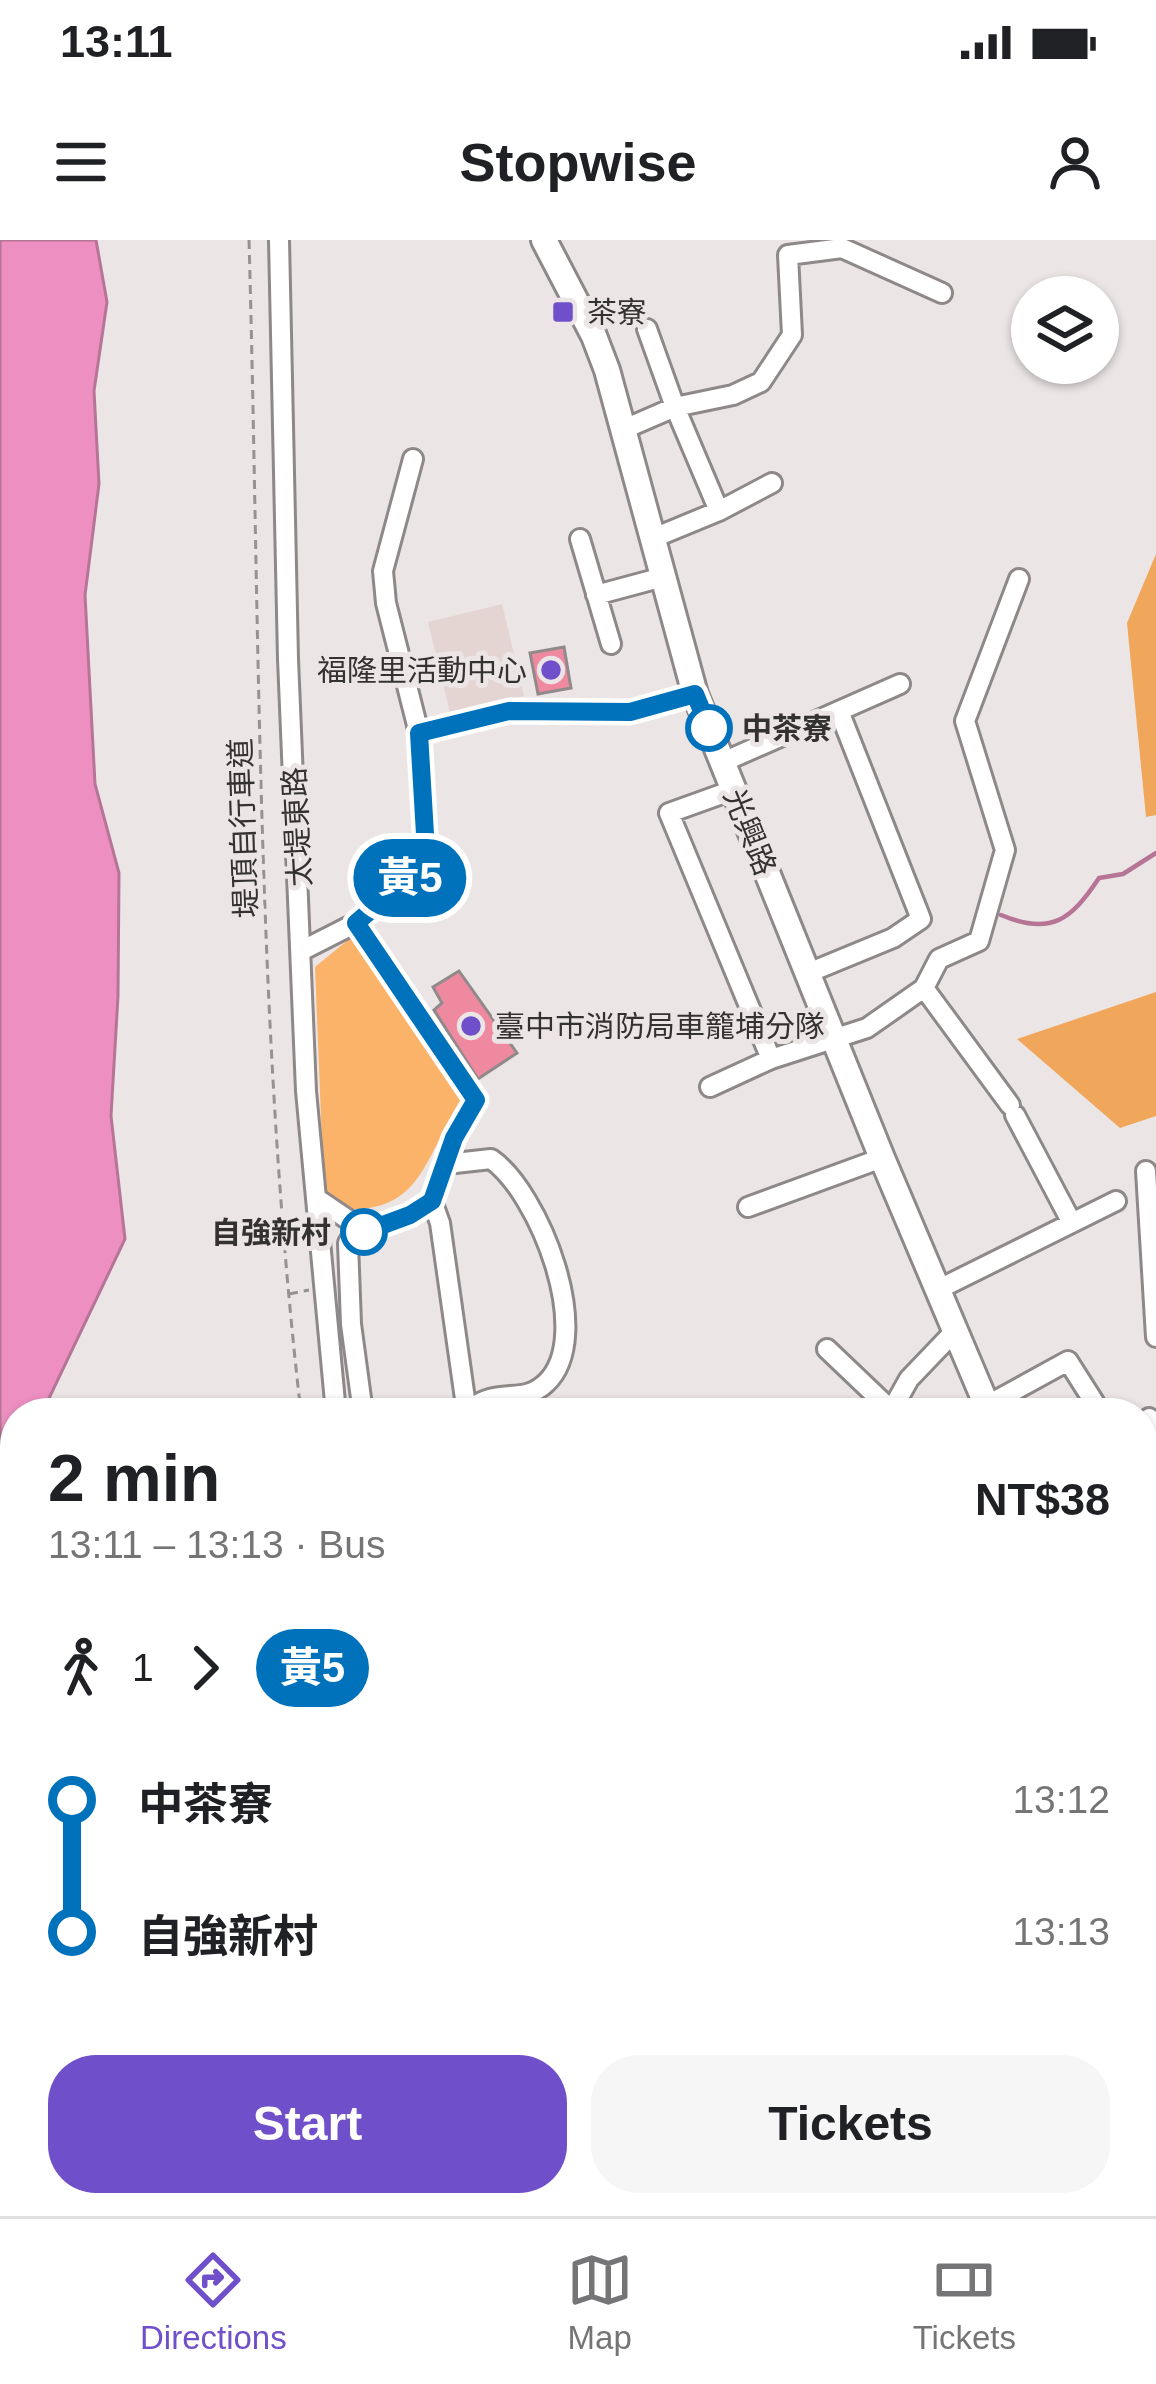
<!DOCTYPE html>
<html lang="en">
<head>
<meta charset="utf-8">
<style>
	:root { --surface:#fff; --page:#f6f6f6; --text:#202124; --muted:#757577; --line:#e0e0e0; --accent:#6f50ca }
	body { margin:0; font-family:Arial,"Noto Sans TC",sans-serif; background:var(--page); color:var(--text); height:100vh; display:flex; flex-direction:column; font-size:45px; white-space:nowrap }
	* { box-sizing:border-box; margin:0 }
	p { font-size:39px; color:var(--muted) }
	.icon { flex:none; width:66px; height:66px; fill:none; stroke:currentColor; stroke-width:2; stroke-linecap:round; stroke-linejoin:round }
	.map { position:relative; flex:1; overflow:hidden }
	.sheet { position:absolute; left:0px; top:1158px; width:1158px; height:819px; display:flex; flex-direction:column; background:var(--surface); border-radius:48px 48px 0 0; box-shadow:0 3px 9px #0004 }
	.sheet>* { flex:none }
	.badge { padding:0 24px; border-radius:39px; font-size:42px; line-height:78px }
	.buttons { position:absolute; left:1011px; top:36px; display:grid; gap:24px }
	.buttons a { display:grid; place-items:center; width:108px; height:108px; border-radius:50%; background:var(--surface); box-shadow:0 3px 9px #0004; font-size:60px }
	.map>.badge { position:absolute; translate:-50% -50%; box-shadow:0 0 0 6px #fff }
	.legs { display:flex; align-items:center; gap:18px; height:132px; padding:0 48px; font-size:39px }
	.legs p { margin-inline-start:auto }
	.head { display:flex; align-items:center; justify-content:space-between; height:204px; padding:0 48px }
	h1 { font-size:66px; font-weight:700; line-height:90px }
	.primary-button { display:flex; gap:24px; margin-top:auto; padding:24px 48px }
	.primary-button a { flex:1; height:138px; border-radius:48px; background:var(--accent); color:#fff; font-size:48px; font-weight:700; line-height:138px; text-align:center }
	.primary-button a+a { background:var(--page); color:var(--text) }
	ul { padding:0 48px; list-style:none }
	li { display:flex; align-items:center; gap:42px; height:132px; font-size:45px }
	li i { display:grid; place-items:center; width:18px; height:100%; margin:0 15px; background:currentColor }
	li i::after { content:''; width:30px; height:30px; margin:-15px; border:9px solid; border-radius:50%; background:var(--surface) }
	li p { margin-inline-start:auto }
	li:first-child i { background:linear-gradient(#0000 50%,currentColor 0) }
	li:last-child i { background:linear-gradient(currentColor 50%,#0000 0) }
	.status { display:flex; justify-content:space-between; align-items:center; height:84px; padding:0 60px; background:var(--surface); direction:ltr }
	.status svg { height:33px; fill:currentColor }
	header { display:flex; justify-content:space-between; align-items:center; height:156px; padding:0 48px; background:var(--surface); font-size:54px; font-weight:700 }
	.dock { display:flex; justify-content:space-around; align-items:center; height:168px; border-top:3px solid var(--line); background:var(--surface); font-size:33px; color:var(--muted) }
	.dock a { display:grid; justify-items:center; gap:6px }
	.dock .active { color:var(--accent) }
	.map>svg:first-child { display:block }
	.built { fill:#e4d5d3 }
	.green { fill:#fbb36a }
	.forest { fill:#f0a75c }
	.water { fill:#ed90c1; stroke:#b67496; stroke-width:3 }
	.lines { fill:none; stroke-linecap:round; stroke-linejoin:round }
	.stream { stroke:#b67496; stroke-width:4.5 }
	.building { fill:#ef899f; stroke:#908a8b; stroke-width:3 }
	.minor-casing { stroke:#8e8888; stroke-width:24 }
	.major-casing { stroke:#8e8888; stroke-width:30 }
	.path { stroke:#969291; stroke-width:3; stroke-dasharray:9 6; stroke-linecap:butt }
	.minor { stroke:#fff; stroke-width:18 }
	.major { stroke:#fff; stroke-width:24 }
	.line-1-casing { stroke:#fff; stroke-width:27 }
	.line-1 { stroke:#0072bc; stroke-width:18 }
	.poi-dot { fill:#6f50ca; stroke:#ece5e5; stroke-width:4.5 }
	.stop-1-dot { fill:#fff; stroke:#0072bc; stroke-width:6 }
	.labels { text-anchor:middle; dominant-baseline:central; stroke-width:10; stroke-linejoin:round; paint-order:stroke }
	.poi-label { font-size:30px; fill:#343231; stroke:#ece5e5; text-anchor:start }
	.stop-label { font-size:30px; font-weight:bold; fill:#343231; stroke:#ece5e5; text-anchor:start }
	.street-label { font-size:30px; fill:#343231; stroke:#ece5e5 }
</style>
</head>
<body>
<div class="status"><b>13:11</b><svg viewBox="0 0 49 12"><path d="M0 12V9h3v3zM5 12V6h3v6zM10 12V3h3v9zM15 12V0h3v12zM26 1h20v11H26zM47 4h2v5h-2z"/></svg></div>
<header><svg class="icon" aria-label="menu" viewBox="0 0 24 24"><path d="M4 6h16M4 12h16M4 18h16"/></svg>Stopwise<svg class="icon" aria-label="person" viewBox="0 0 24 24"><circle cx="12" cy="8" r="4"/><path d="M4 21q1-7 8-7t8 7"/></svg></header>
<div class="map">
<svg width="1156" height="1976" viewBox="0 0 1156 1976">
	<rect width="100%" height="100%" fill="#ece5e5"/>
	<!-- built -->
	<path class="built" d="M 502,364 L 524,456 L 450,473 L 428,382 Z"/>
	<!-- green -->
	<path class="green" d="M 354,695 L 463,859 C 422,917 424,978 334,968 L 324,953 L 315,727 Z"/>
	<!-- forest -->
	<path class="forest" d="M 1156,314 L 1156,575 L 1146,577 L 1127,383 Z
		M 1156,752 L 1156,876 L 1120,888 L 1017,799 Z"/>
	<!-- water -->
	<path class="water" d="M 0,0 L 96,0 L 107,62 L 94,151 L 99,244 L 85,355 L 95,544 L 119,633 L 118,756 L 111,876 L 125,999 L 42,1173 L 15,1173 L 15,1962 L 239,1962 L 240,1976 L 0,1976 Z"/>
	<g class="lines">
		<!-- stream -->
		<path class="stream" d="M 1001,675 C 1051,696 1071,680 1099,638 L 1123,634 L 1156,613"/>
	</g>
	<!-- building -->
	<path class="building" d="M 564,407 L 571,448 L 538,454 L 530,413 Z
		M 459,731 L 517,813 L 478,839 L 434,770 L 442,763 L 433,747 Z"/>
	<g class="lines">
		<defs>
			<path id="minor" d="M 279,0 L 288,419 L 306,851 L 336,1173
				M 647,89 L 675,167 L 719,271
				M 622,190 L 675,167 L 733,155 L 761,142 L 792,95 L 788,15 L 842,8 L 942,53
				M 580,299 L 611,404
				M 651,299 L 719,271 L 772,243
				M 596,355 L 663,337
				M 419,493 L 509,471 L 630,472 L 695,454
				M 723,522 L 900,444
				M 733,550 L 669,573 L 771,819
				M 356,683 L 476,860 L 454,899 L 432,961 L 410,975 L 354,994 L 348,1003 L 351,1084 L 363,1173
				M 303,710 L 356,683 L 422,625 L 426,611 L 419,493 L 386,363 L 383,331 L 413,219
				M 808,733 L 893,698 L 921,679 L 839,471
				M 924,748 L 1010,865
				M 710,847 L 771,819 L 867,788 L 924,748 L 939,719 L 979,701 L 1005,610 L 965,481 L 1019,339
				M 1015,875 L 1072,983
				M 446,924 L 491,919 C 539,952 596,1096 546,1143 C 529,1159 514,1154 494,1158 C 485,1159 476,1165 468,1169
				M 1146,931 L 1156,1097
				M 316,958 L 365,991
				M 432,961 L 440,983 L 467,1173
				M 748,967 L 882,918
				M 937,1050 L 1116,961
				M 827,1109 L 891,1170
				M 986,1166 L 1068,1121 L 1101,1173
				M 890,1173 L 909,1139 L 954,1092
				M 1149,1178 L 1156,1201
				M 1143,1309 L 1156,1305
				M 1143,1396 L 1156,1393
				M 1143,1786 L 1156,1777
				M 328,1962 L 329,1976
				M 399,1962 L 401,1976
				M 583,1962 L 588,1976
				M 1098,1962 L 1102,1976"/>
			<path id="major" d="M 544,0 L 594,96 L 607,130 L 695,454 L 882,918 L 990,1173
				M 1143,1521 L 1156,1570"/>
		</defs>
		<!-- minor casing -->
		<use href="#minor" class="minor-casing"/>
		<!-- major casing -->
		<use href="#major" class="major-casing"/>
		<!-- path -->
		<path class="path" d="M 249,0 C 260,391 256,784 301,1173
			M 289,1054 L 309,1050
			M 306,1962 L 307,1976"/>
		<!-- minor -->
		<use href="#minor" class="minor"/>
		<!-- major -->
		<use href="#major" class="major"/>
	</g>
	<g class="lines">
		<defs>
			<path id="line-1" d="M 364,992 L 410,975 L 432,961 L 454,898 L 476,860 L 356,683 L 422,626 L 426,611 L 419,493 L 509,471 L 630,472 L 695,454 L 709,488"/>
		</defs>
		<!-- line-1 casing -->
		<use href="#line-1" class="line-1-casing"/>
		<!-- line-1 -->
		<use href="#line-1" class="line-1"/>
	</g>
	<!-- markers -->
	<g class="poi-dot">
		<rect x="551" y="60" width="24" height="24" rx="6"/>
		<circle cx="551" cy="430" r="12"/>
		<circle cx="471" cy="786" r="12"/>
	</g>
	<g class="stop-1-dot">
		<circle cx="709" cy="488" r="21"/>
		<circle cx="364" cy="992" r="21"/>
	</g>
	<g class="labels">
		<!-- poi labels -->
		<g class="poi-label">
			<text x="587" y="72">茶寮</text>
			<text x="527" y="430" text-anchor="end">福隆里活動中心</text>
			<text x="495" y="786">臺中市消防局車籠埔分隊</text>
		</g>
		<!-- stop labels -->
		<g class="stop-label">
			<text x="742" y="488">中茶寮</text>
			<text x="331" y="992" text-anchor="end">自強新村</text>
		</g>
		<!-- street labels -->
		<g class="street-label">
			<text transform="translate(297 587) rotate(-93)">太堤東路</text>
			<text transform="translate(243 588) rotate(-92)">堤頂自行車道</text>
			<text transform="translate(750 592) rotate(68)">光興路</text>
		</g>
	</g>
</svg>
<div class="buttons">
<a><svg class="icon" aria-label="layers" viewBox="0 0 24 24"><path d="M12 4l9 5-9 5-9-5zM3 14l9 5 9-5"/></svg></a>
</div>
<b class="badge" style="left:410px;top:638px;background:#0072bc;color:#fff">黃5</b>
<section class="sheet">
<div class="head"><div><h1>2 min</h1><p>13:11 – 13:13 · Bus</p></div><b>NT$38</b></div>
<div class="legs"><svg class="icon" aria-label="walk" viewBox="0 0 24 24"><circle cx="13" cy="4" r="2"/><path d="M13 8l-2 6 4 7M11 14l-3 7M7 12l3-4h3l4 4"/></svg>1<svg class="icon" aria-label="forward" viewBox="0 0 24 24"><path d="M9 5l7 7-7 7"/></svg><b class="badge" style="background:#0072bc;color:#fff">黃5</b></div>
<ul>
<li><i style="color:#0072bc"></i><b>中茶寮</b><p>13:12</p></li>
<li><i style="color:#0072bc"></i><b>自強新村</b><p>13:13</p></li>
</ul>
<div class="primary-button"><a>Start</a><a>Tickets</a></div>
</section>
</div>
<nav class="dock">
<a class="active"><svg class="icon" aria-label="directions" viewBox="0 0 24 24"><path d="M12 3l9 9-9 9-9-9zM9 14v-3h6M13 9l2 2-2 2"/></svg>Directions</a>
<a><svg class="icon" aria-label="map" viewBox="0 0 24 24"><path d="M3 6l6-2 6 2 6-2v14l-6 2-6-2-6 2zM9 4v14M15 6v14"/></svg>Map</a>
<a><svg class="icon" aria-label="tickets" viewBox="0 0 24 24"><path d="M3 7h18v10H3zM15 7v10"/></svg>Tickets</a>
</nav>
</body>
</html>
